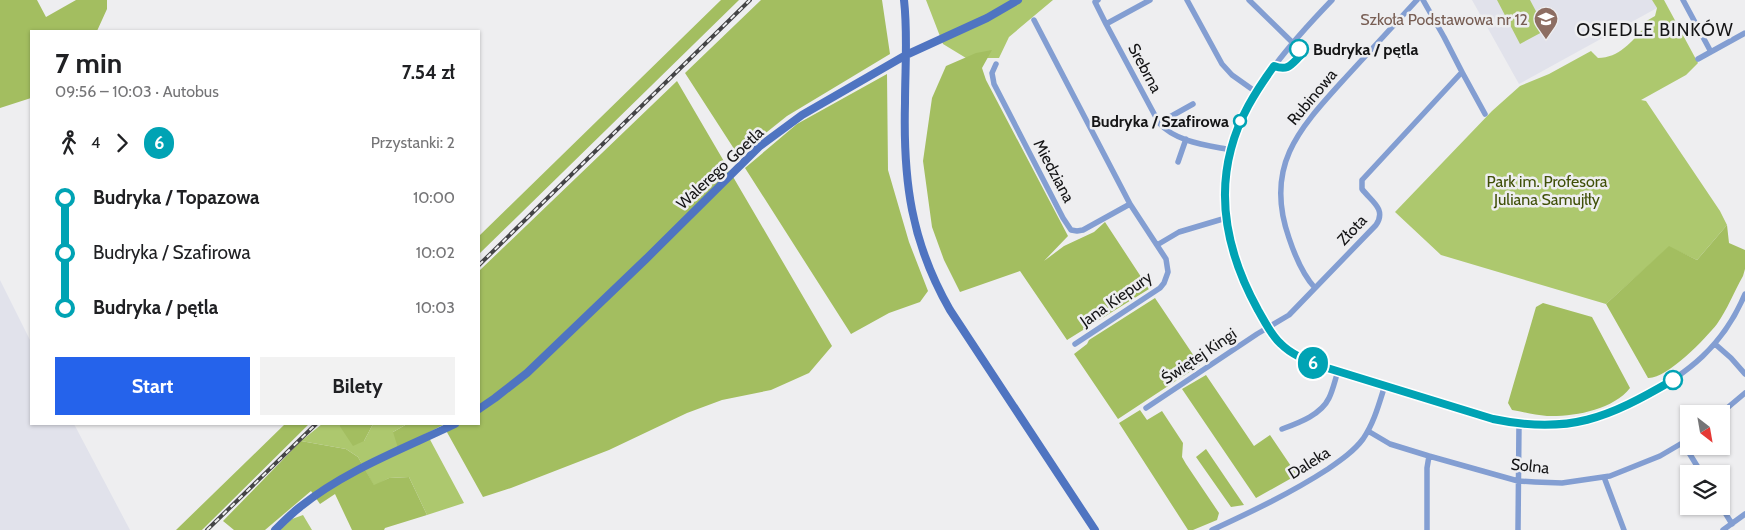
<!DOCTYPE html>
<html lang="pl">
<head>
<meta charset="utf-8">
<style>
	:root { --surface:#fff; --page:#f2f2f2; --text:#202124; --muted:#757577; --accent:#2563eb }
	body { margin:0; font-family:Cabin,sans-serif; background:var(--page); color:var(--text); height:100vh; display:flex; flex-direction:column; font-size:19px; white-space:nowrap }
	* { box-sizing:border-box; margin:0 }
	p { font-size:16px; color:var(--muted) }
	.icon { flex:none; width:28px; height:28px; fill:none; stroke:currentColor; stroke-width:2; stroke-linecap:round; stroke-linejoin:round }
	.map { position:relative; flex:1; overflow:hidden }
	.drawer { position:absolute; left:30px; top:30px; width:450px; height:395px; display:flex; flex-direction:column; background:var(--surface); border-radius:0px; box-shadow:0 1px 4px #0004 }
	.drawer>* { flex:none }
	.badge { padding:0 10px; border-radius:16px; font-size:18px; line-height:32px }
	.needle { width:32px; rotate:149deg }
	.buttons { position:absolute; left:1680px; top:405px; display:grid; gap:10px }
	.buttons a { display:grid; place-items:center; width:50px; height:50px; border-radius:0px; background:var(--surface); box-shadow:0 1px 4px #0004; font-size:25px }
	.map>.badge { position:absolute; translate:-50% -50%; box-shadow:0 0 0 2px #fff }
	.legs { display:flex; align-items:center; gap:8px; height:55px; padding:0 25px; font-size:16px }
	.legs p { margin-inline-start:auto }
	.head { display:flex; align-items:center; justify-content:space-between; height:85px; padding:0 25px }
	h1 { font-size:28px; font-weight:800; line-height:38px }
	.button { display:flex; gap:10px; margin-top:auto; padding:10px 25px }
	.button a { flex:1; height:58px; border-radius:0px; background:var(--accent); color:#fff; font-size:20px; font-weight:800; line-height:58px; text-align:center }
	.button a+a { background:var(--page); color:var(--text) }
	ul { padding:0 25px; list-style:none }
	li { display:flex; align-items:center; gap:18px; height:55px; font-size:19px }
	li i { display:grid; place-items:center; width:8px; height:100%; margin:0 6px; background:currentColor }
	li i::after { content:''; width:12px; height:12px; margin:-6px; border:4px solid; border-radius:50%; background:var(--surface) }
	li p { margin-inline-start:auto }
	li:first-child i { background:linear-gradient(#0000 50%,currentColor 0) }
	li:last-child i { background:linear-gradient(currentColor 50%,#0000 0) }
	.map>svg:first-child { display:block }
	.built { fill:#e1e2eb }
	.green { fill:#adc86e }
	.forest { fill:#a3be60 }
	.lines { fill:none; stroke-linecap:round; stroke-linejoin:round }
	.street { stroke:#839ed2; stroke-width:5.5 }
	.secondary { stroke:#4f74c1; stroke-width:8 }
	.rail-casing { stroke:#444446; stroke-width:4 }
	.rail { stroke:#eeeef0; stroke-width:2; stroke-dasharray:5.5; stroke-linecap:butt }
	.line-1-casing { stroke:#fff; stroke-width:11 }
	.line-1 { stroke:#00a3b4; stroke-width:8 }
	.stop-1-dot { fill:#fff; stroke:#00a3b4; stroke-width:2.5 }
	.labels { text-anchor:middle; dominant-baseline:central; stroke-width:5; stroke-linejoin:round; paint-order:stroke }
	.education-label { font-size:16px; fill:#785e54; stroke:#eeeef0; text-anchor:end }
	.stop-label { font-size:16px; font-weight:bold; fill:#151516; stroke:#eeeef0; text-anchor:start }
	.street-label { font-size:16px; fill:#151516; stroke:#eeeef0 }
	.park-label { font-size:16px; fill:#405009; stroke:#eeeef0 }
	.neighbourhood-label { font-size:18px; letter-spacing:1px; fill:#151516; stroke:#eeeef0 }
</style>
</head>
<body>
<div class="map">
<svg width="1745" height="530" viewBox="0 0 1745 530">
	<rect width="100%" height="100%" fill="#eeeef0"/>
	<!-- built -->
	<path class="built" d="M 1472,0 L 1652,0 L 1657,8 L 1519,84 Z
		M 0,280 L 31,342 L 31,424 L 74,424 L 130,530 L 0,530 Z"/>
	<!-- green -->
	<path class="green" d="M 926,0 L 1053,0 L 1009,37 L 999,58 L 966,58 L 943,44 Z
		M 1497,0 L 1530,0 L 1546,30 L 1520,44 Z
		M 1652,0 L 1664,0 L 1698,63 L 1686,75 L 1641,100 L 1646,101 L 1720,211 L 1727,225 L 1697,260 L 1669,247 L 1606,304 L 1441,255 L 1395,212 L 1492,111 L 1520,86 L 1549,74 L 1591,51 L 1598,58 C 1619,58 1632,41 1645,27 L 1643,23 L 1655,16 L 1657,8 Z
		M 322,424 L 339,425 L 364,441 L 373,424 L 407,424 L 393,432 L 427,434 L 464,503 L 427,515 L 409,477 L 389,478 L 374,486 L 358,457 L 346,449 L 301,441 Z
		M 303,515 L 312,530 L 280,530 L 292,519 Z"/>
	<!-- forest -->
	<path class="forest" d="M 0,0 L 37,0 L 46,17 L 76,0 L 107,0 L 107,9 L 97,31 L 31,31 L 31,98 L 0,108 Z
		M 721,0 L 739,0 L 479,254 L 479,236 Z
		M 761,0 L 882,0 L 890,54 L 787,116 L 738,155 L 685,73 Z
		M 992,50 L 982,68 L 986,80 L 1068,236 L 1044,261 L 1064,246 L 1094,232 L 1105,222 L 1149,289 L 1067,340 L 1020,271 L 960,292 L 944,260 L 932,227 L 923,161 L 932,98 L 946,66 L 976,53 Z
		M 887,74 L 888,170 L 909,242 L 928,291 L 920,302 L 889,313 L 851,334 L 745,168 L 797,124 Z
		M 677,81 L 832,346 L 809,373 L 771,390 L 722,400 L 687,413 L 609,450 L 511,488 L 483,497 L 443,425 L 398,448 L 393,432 L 407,424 L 479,424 L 479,271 Z
		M 1727,225 L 1729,243 L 1745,250 L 1745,269 L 1743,276 C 1734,292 1727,310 1717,324 C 1706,338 1667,379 1648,378 L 1606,304 L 1669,246 L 1697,260 Z
		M 1155,298 L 1200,365 L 1118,419 L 1074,354 L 1087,344 L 1089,340 Z
		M 1543,303 L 1592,317 L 1630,388 C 1613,410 1573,417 1547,416 C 1535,415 1524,412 1512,410 L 1508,403 L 1536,307 Z
		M 1206,375 L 1254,446 L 1270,435 L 1297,475 L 1256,498 L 1182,389 Z
		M 1140,410 L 1147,420 L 1162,411 L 1183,443 L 1182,457 L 1186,464 L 1219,513 L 1217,520 L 1193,530 L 1188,530 L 1119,423 Z
		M 285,424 L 309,424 L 202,530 L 176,530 Z
		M 336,424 L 373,424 L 364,441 L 353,446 L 339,425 Z
		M 301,441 L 346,449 L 358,457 L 374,485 L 389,478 L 409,477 L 427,515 L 385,528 L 384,530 L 352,530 L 335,494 L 320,504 L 311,491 L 265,530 L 234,530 L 223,521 Z
		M 1206,449 L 1244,505 L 1231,507 L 1196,457 Z"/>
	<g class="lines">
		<!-- street -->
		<path class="street" d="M 1098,0 L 1095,2 L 1106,24
			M 1150,0 L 1106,24 L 1159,123 C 1176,142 1206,145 1231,150
			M 1187,0 L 1222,64 L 1232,75 L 1256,92
			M 1249,0 L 1293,43
			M 1332,0 C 1246,89 1190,169 1249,293 C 1263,322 1279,351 1311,362 L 1493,419 C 1514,423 1535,427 1557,425 C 1587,423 1613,412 1640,399 C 1689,373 1723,346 1745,294
			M 1423,0 L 1444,37 L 1462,72
			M 1683,0 L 1711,52
			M 1034,20 L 1130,204 L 1166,259 L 1168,272 L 1164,283 L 1160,288 L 1075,344
			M 1698,59 L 1745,33
			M 996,64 L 992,73 L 994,84 L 1063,218 L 1071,230 L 1077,231 L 1083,230 L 1130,204
			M 1159,123 L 1193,104
			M 1178,162 L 1186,139
			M 1157,245 L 1179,232 L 1226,218
			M 1315,288 C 1303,275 1295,256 1289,238 C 1263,164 1301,127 1348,75 C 1371,50 1394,25 1417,0
			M 1715,344 L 1731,358 L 1745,374
			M 1146,408 L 1257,334 L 1289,315 L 1376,225 C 1387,209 1371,201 1362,189 L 1362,180 L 1462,72 L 1485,114
			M 1720,414 L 1745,393
			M 1282,429 C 1298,423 1321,415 1329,398 C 1333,390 1335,380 1338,371
			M 1368,431 L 1390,444 L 1429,456 L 1518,481 L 1535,482 L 1562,483 L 1610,476 L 1660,456 L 1689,439
			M 1683,443 L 1702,474
			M 1604,477 L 1624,530
			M 1721,506 L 1732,524
			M 1212,530 C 1251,512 1291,493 1328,469 C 1341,460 1354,451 1363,439 C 1374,423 1379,404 1385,385
			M 1427,530 L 1427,468 L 1429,456
			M 1518,530 L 1519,424
			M 1723,530 L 1745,514"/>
		<!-- secondary -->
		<path class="secondary" d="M 904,0 C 908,35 905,69 905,103 C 903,181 911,242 950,310 L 1095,530
			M 479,409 L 495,398 L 527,373 L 646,259 L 760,146 L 802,115 L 906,55 L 987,18 L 1018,0
			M 275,530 C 283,522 291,514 300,507 C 346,470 403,449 455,424"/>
		<defs>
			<path id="rail" d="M 479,265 L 750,0
				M 207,530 L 316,424"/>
		</defs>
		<!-- rail casing -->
		<use href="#rail" class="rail-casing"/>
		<!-- rail -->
		<use href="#rail" class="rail"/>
	</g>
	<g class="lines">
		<defs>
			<path id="line-1" d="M 1299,49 L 1300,56 C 1291,65 1288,71 1274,66 C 1255,92 1239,118 1231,149 C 1216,205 1231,261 1258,310 C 1265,322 1271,335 1281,344 C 1293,356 1309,361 1324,367 L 1493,419 C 1569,435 1608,418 1673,380"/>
		</defs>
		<!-- line-1 casing -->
		<use href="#line-1" class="line-1-casing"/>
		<!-- line-1 -->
		<use href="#line-1" class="line-1"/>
	</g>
	<!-- icons -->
	<defs>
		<symbol id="school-pin" viewBox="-11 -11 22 30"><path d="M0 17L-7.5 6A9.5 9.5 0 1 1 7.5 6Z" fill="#8d6e63" stroke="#eeeef0"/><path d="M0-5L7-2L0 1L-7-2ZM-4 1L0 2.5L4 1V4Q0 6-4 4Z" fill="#fff"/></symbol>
	</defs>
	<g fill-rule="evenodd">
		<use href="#school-pin" x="1532" y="5" width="28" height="38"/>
	</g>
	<!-- markers -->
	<g class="stop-1-dot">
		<circle cx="1299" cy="49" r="9"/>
		<circle cx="1240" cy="121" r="6"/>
		<circle cx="1673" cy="380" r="9"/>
	</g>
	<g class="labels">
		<!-- education labels -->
		<g class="education-label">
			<text x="1528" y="19">Szkoła Podstawowa nr 12</text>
		</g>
		<!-- stop labels -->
		<g class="stop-label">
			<text x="1313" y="49">Budryka / pętla</text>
			<text x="1229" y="121" text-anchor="end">Budryka / Szafirowa</text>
		</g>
		<!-- street labels -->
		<g class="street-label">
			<text transform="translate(1145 68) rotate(62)">Srebrna</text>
			<text transform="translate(1312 97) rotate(-50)">Rubinowa</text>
			<text transform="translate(720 168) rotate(-43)">Walerego Goetla</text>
			<text transform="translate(1054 171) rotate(62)">Miedziana</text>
			<text transform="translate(1352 230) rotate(-47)">Złota</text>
			<text transform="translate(1116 299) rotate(-35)">Jana Kiepury</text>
			<text transform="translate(1199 356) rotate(-34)">Świętej Kingi</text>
			<text transform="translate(1309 463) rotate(-32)">Daleka</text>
			<text transform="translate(1530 466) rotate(6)">Solna</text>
		</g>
		<!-- park labels -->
		<g class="park-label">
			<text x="1547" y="181">Park im. Profesora<tspan x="1547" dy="18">Juliana Samujłły</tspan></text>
		</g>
		<!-- neighbourhood labels -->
		<g class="neighbourhood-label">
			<text x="1655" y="30">OSIEDLE BINKÓW</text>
		</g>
	</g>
</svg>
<div class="buttons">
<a><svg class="needle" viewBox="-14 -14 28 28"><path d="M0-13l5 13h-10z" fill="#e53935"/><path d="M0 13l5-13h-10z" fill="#757577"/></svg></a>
<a><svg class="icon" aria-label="layers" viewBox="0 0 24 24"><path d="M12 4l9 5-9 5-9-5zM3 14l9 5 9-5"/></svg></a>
</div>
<b class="badge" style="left:1313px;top:363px;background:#00a3b4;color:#fff">6</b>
<section class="drawer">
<div class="head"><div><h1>7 min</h1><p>09:56 – 10:03 · Autobus</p></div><b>7.54 zł</b></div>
<div class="legs"><svg class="icon" aria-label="walk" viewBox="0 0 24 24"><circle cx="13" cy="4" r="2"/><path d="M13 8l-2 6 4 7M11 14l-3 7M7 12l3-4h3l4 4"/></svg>4<svg class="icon" aria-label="forward" viewBox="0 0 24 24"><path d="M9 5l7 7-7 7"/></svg><b class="badge" style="background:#00a3b4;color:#fff">6</b><p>Przystanki: 2</p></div>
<ul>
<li><i style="color:#00a3b4"></i><b>Budryka / Topazowa</b><p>10:00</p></li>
<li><i style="color:#00a3b4"></i><span>Budryka / Szafirowa</span><p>10:02</p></li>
<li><i style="color:#00a3b4"></i><b>Budryka / pętla</b><p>10:03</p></li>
</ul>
<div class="button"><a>Start</a><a>Bilety</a></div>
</section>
</div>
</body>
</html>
